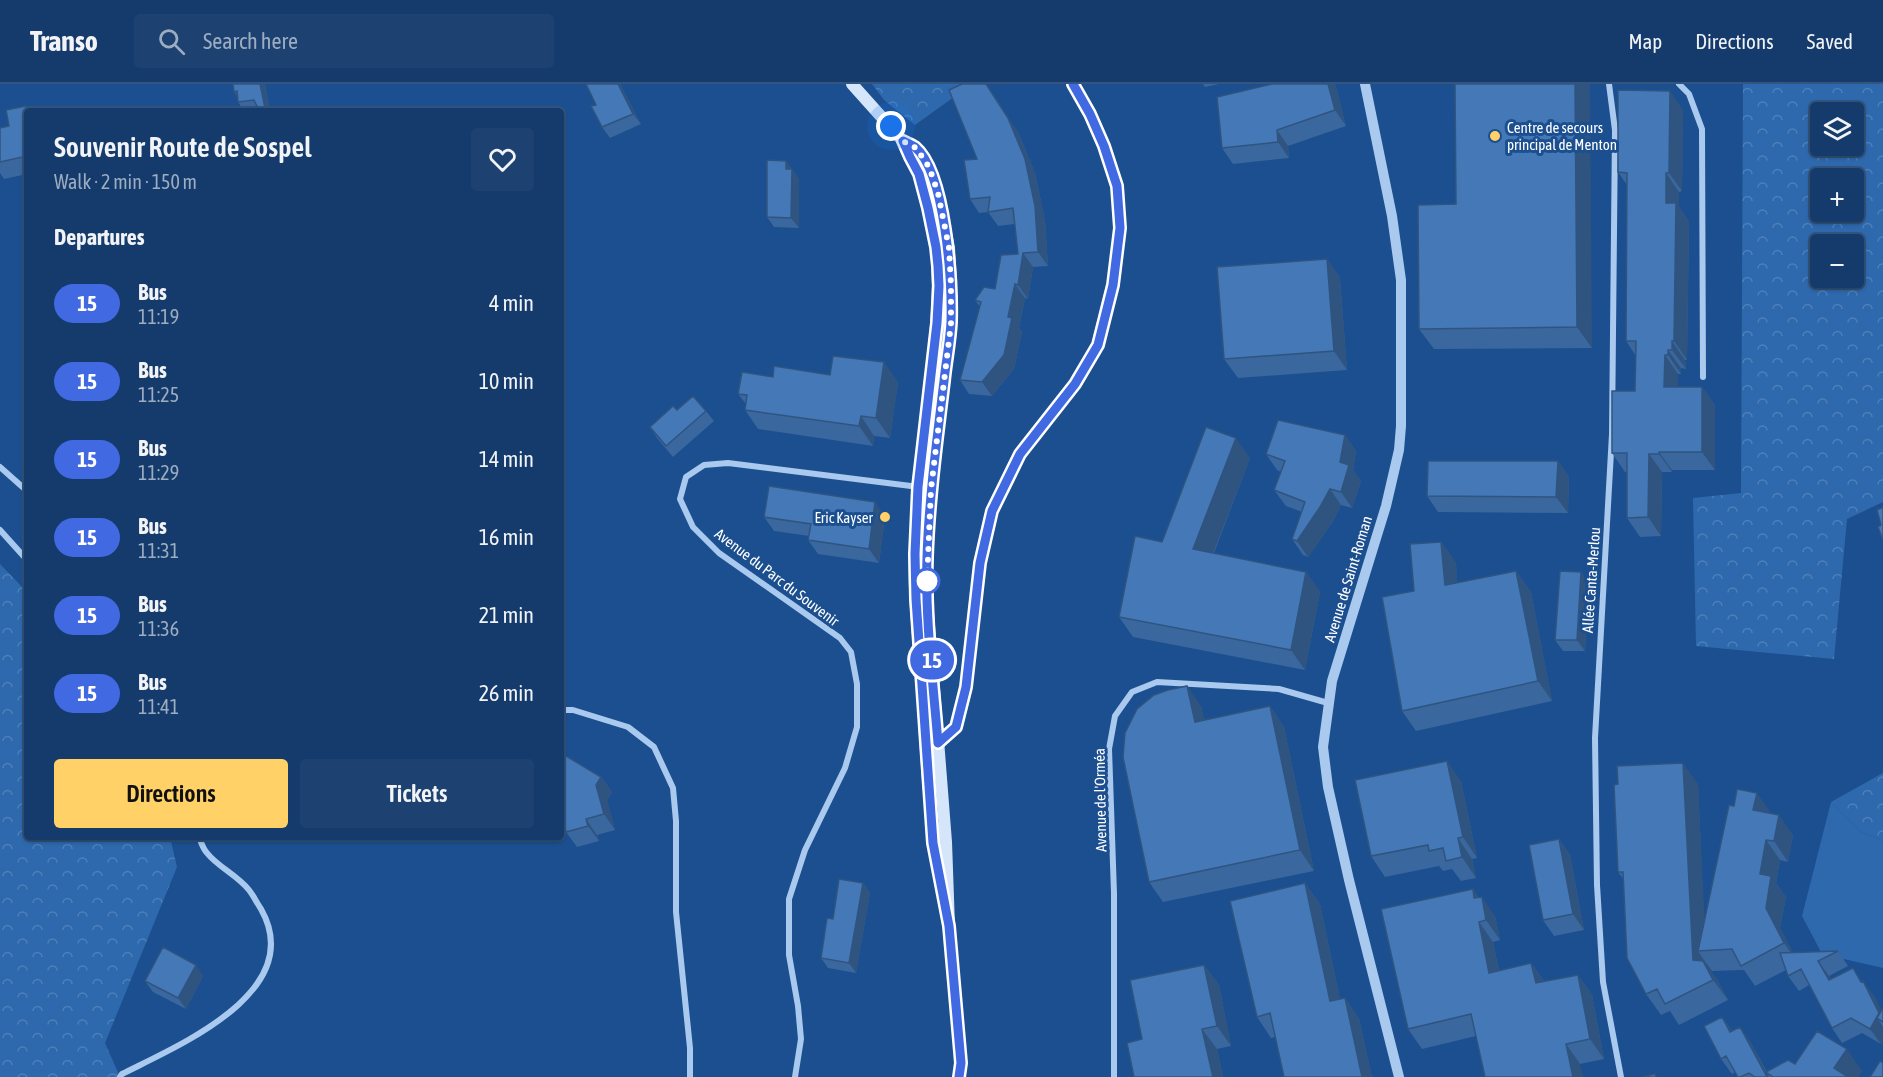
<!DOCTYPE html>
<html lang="en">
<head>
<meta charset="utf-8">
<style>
	:root { --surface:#143b6b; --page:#1d4271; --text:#f1f3f6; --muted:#9dadc1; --line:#33557e; --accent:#ffd166 }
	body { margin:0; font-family:"Asap Condensed",sans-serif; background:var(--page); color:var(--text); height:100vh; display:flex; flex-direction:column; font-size:22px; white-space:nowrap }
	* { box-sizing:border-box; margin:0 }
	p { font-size:20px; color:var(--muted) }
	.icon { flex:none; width:33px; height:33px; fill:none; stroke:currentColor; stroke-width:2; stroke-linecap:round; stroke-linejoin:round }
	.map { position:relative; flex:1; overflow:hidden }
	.sheet { position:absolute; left:24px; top:24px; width:540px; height:732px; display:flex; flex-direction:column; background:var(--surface); border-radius:6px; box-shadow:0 2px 4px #0004,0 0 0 2px var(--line) }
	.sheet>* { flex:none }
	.badge { padding:0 12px; border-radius:20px; font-size:21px; line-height:39px }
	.tools { position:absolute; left:1810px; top:18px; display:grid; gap:12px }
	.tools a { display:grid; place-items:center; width:54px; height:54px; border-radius:6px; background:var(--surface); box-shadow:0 2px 4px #0004,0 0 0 2px var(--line); font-size:30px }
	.you { position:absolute; width:30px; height:30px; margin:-15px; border:4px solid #fff; border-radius:50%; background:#1a73e8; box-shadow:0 0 0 9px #1a73e833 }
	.map>.badge { position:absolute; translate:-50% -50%; box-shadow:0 0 0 3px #fff }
	h2 { padding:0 30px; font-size:22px; line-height:54px }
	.round { display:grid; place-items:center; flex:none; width:63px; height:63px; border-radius:6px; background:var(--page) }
	.headline { display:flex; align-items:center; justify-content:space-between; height:102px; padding:0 30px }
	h1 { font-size:28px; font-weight:600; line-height:45px }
	.cta { display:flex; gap:12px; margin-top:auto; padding:12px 30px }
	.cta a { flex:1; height:69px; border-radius:6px; background:var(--accent); color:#111; font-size:24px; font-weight:600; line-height:69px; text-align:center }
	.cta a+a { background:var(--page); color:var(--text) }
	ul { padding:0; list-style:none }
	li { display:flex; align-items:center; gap:18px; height:78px; padding:0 30px }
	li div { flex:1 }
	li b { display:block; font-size:22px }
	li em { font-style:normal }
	li .badge { min-width:66px; font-weight:700; text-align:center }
	header { display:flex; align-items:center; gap:36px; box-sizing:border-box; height:84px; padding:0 30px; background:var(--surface); border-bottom:2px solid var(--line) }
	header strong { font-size:28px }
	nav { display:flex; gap:33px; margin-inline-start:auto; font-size:21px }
	.search { width:420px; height:54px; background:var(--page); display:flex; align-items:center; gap:15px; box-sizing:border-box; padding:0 21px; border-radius:6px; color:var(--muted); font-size:22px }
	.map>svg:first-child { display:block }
	.grass { fill:#2e69ad }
	.forest { fill:url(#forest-crowns); fill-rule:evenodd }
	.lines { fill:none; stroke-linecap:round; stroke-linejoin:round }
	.minor { stroke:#a9c9ee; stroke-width:6 }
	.tertiary { stroke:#a9c9ee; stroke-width:10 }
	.secondary { stroke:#d6e6fa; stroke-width:12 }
	.wall { fill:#3a679d }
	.shaded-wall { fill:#305480 }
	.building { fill:#4478b7; stroke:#305480; stroke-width:1.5 }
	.line-casing { stroke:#fff; stroke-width:14 }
	.line { stroke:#4169e1; stroke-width:9 }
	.walk { stroke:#fff; stroke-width:6; stroke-dasharray:0 10.8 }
	.poi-dot { fill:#ffd166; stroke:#1b4f8f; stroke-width:2 }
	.stop-dot { fill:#fff; stroke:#4169e1; stroke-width:3 }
	.labels { text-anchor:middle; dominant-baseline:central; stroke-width:6; stroke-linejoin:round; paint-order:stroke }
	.poi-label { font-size:15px; fill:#fff; stroke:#1b4f8f; text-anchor:start }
	.street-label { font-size:15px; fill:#fff; stroke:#1b4f8f }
</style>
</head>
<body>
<header>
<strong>Transo</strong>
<div class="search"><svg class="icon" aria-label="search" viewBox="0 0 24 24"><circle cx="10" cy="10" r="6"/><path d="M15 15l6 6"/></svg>Search here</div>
<nav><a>Map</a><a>Directions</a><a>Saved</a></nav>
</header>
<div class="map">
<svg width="1883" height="993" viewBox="0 0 1883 993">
	<defs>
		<pattern id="forest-crowns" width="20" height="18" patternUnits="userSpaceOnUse" patternTransform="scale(1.5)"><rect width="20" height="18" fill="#2e69ad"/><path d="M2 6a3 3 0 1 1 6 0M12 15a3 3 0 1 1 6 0" fill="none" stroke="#4d80b9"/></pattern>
	</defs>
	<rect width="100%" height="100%" fill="#1b4f8f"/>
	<!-- grass -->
	<path class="grass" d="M 1831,718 L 1861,748 L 1883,757 L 1883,884 L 1822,870 L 1802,832 Z"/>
	<!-- forest -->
	<path class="forest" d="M 872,0 L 972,0 L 915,41 L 884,16 Z
		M 1743,0 L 1883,0 L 1883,418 L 1847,435 L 1834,575 L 1696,562 L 1693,414 L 1741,409 ZM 1854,28 L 1854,62 L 1821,62 L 1821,28 ZM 1854,94 L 1854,128 L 1821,128 L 1821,94 ZM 1821,160 L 1854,160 L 1854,194 L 1821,194 Z
		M 0,480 L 27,508 L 27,753 L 170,753 L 177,783 L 105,959 L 120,993 L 0,993 Z
		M 1883,689 L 1883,757 L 1861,748 L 1831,718 Z"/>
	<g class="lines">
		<!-- minor -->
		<path class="minor" d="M 1609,0 L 1615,46 L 1612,350 L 1595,654 L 1597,801 L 1603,898 L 1621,993
			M 1679,0 L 1689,10 L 1702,45 L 1703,293
			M 0,383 L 27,407
			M 0,446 L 27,476
			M 561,626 L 573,626 L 628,643 L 654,663 L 673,704 L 676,737 L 676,828 L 690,964 L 690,993
			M 120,993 L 122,990 C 177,962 308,908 261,825 C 257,819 253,811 249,806 C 237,791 218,783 207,769 C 203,765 201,758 199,753
			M 795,993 L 801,955 L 798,922 L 789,871 L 789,815 L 805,766 L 845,684 L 857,643 L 857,600 L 851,568 L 840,554 L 719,469 L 693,443 L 680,415 L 686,393 L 704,381 L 728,379 L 919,403
			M 1114,993 L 1114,809 L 1109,665 L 1115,632 L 1132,608 L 1157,598 L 1279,605 L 1328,619"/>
		<!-- tertiary -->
		<path class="tertiary" d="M 1365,0 L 1392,132 L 1401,196 L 1401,342 L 1399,366 L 1386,422 L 1332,597 L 1323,663 L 1328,703 L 1349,796 L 1399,993
			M 926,660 L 938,659 L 956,643 L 966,603 L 980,479 L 992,427 L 1020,370 L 1075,300 L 1098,261 L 1113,201 L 1121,144 L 1117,102 L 1104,62 L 1090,30 L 1073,0"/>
		<!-- secondary -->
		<path class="secondary" d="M 852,0 L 903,57 L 916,64 L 929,83 L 938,109 L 949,164 L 951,201 L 951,240 L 931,405 L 927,473 L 927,516 L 946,758 L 949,842 L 961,979 L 959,993
			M 903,57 C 908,68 914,78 919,89 C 927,108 934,143 936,164 C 941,211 935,258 929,304 C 923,358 918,412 915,466 C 913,511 919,557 922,602 C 926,668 929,735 941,800"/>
	</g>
	<!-- wall -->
	<path class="wall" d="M 233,0 L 265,0 L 270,27 L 259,27 L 258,25 L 244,27 L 238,18 L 238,13 L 234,8 Z
		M 620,0 L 641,40 L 610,54 L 602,43 L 596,21 Z
		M 1203,0 L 1219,0 L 1205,3 Z
		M 1272,0 L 1334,0 L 1336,3 L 1346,42 L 1288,62 L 1289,74 L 1233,80 L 1222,64 Z
		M 1455,0 L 1592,264 L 1434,265 L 1419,245 L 1456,120 Z
		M 1683,26 L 1682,107 L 1679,108 L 1679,123 L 1689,138 L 1687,276 L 1685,276 L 1686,285 L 1681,284 L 1681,290 L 1678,290 L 1678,303 L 1702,303 L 1715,321 L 1715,386 L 1672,386 L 1672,388 L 1662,388 L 1661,452 L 1640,453 L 1627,434 L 1627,388 L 1625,388 L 1612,369 L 1635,307 L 1636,272 L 1626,257 L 1627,101 L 1618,88 Z
		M 27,27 L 27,90 L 4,95 L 0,89 L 0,44 L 9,42 Z
		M 1018,48 L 1035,89 L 1045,137 L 1048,182 L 1033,183 L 1028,215 L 1025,214 L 1019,244 L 1022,248 L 1014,285 L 992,312 L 969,310 L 960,296 L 980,223 L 975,216 L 995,205 L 1018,170 L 1015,140 L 998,142 L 988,128 L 979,129 L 970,115 Z
		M 786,77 L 799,95 L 799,144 L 774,143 L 767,133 Z
		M 1327,175 L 1340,194 L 1347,286 L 1238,294 L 1224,275 Z
		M 830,291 L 898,298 L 890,354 L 874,352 L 873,362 L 758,345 L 745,326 L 746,320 L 738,310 L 773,293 Z
		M 677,326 L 706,327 L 714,337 L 673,373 L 657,354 L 650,343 Z
		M 1345,351 L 1356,367 L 1353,386 L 1361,397 L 1352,424 L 1341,421 L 1332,439 L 1308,473 L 1303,471 L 1292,455 L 1302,428 L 1286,422 L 1274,406 L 1281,388 L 1277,386 L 1266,370 Z
		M 1250,374 L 1214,469 L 1306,488 L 1320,508 L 1305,586 L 1133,553 L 1119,533 L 1162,458 Z
		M 1558,377 L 1569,393 L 1568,429 L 1438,428 L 1427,412 Z
		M 764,433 L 885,433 L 879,479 L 818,470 L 808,456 L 809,452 L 774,447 Z
		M 1441,458 L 1456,479 L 1457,499 L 1516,487 L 1531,508 L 1552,617 L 1416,647 L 1402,627 L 1414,507 Z
		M 1589,499 L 1585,567 L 1563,567 L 1555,556 Z
		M 1201,622 L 1204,636 L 1270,622 L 1284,643 L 1314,787 L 1163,818 L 1149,798 Z
		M 561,669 L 601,693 L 612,708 L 607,716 L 615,746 L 597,751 L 599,757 L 577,763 L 566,748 L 561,729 Z
		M 1461,697 L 1477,774 L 1472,775 L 1476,794 L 1461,797 L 1452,785 L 1443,787 L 1439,782 L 1385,793 L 1371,772 Z
		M 1698,700 L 1704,835 L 1771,729 L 1793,751 L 1788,778 L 1780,776 L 1776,799 L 1786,813 L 1780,844 L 1793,869 L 1838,867 L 1848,882 L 1829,892 L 1831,895 L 1862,897 L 1874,912 L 1881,927 L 1883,924 L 1883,956 L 1881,960 L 1862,949 L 1842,959 L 1832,944 L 1809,901 L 1799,907 L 1788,892 L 1786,886 L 1755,902 L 1744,886 L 1712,887 L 1706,879 L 1707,882 L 1718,897 L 1728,916 L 1679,941 L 1670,927 L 1661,931 L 1646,910 L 1623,795 L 1618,788 Z
		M 1559,755 L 1570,771 L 1584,846 L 1554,852 L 1543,836 Z
		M 863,799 L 870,809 L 856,889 L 828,884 L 821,874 L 833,835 Z
		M 1305,799 L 1320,820 L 1340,915 L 1345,914 L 1359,935 L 1372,993 L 1284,993 L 1275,953 L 1271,954 L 1257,933 Z
		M 1473,805 L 1478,813 L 1495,832 L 1500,856 L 1493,858 L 1499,887 L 1531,879 L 1544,897 L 1578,891 L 1592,911 L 1604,975 L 1580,980 L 1476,952 L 1422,965 L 1408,945 Z
		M 1204,881 L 1219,901 L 1231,962 L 1217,965 L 1223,993 L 1134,993 L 1142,955 Z
		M 203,892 L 186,925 L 153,908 L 145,897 Z
		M 1722,933 L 1732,947 L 1740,943 L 1751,959 L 1767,988 L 1795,980 L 1862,987 L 1858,993 L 1738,993 L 1735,988 L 1732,990 L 1721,975 Z"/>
	<!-- shaded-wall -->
	<path class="shaded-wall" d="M 260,0 L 265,0 L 270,27 L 267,27 L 265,24 Z
		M 618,0 L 620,0 L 641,40 L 633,30 Z
		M 987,0 L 1018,48 L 1035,89 L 1045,137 L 1048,182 L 1038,168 Z
		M 1328,0 L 1334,0 L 1336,3 L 1346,42 L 1335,26 Z
		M 1575,0 L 1590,0 L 1592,264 L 1577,243 Z
		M 1670,7 L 1683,26 L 1682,107 L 1669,89 Z
		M 1277,46 L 1288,62 L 1289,74 L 1278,58 Z
		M 786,77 L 799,95 L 799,144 L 791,134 Z
		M 1666,89 L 1679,108 L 1679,123 L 1689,138 L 1687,276 L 1674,257 L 1666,119 Z
		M 1023,169 L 1033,183 L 1028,215 L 1018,201 Z
		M 1327,175 L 1340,194 L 1347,286 L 1334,267 Z
		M 1015,200 L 1025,214 L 1019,244 L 1022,248 L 1014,285 L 992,312 L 982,298 L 1008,233 Z
		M 1672,257 L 1685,276 L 1686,285 L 1672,266 Z
		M 1668,266 L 1681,284 L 1681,290 L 1668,271 Z
		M 1665,271 L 1678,290 L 1678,321 L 1664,303 Z
		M 884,278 L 898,298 L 890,354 L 876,334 Z
		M 1702,303 L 1715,321 L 1715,386 L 1702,368 Z
		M 861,332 L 874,352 L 873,362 L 859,342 Z
		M 1345,351 L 1356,367 L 1353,386 L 1361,397 L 1352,424 L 1341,408 L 1340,378 Z
		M 1236,354 L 1250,374 L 1207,485 L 1193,465 Z
		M 1659,368 L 1672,386 L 1672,388 L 1659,370 Z
		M 1649,370 L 1662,388 L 1661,452 L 1648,433 Z
		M 1558,377 L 1569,393 L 1568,429 L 1556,413 Z
		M 1330,405 L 1341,421 L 1332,439 L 1308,473 L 1297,457 Z
		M 875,418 L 885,433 L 879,479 L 869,465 Z
		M 1441,458 L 1456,479 L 1459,522 L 1445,501 Z
		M 1516,487 L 1531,508 L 1552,617 L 1538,597 Z
		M 1306,488 L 1320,508 L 1305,586 L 1291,566 Z
		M 1581,488 L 1589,499 L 1585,567 L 1577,556 Z
		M 1187,602 L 1201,622 L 1209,659 L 1195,638 Z
		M 1270,622 L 1284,643 L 1314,787 L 1300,766 Z
		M 1447,677 L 1461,697 L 1477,774 L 1463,753 Z
		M 1683,679 L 1698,700 L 1706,866 L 1698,867 L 1718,897 L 1728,916 L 1713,896 L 1693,876 Z
		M 601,693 L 612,708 L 607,716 L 615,746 L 604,730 L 596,701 Z
		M 1757,709 L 1771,729 L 1753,726 Z
		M 1779,731 L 1793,751 L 1788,778 L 1774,757 Z
		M 586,735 L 597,751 L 599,757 L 588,742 Z
		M 1458,754 L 1472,775 L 1476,794 L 1462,773 Z
		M 1559,755 L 1570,771 L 1584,846 L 1573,830 Z
		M 1766,756 L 1780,776 L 1776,799 L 1786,813 L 1780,844 L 1799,880 L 1784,859 L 1766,824 L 1760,790 Z
		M 863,799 L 870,809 L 856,889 L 849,879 Z
		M 1305,799 L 1320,820 L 1345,938 L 1330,917 Z
		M 1473,805 L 1483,820 L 1482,813 L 1495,832 L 1500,856 L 1486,836 L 1474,814 Z
		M 1479,838 L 1493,858 L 1503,909 L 1489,889 Z
		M 1818,877 L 1829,892 L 1840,911 L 1829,896 Z
		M 1531,879 L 1545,899 L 1536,899 Z
		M 196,881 L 203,892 L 186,925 L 178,914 Z
		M 1204,881 L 1219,901 L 1231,962 L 1217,942 Z
		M 1578,891 L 1592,911 L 1604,975 L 1590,955 Z
		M 1863,897 L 1874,912 L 1883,930 L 1877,934 L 1883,943 L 1883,956 L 1881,960 L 1870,945 Z
		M 1345,914 L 1359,935 L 1372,993 L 1362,993 Z
		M 1722,933 L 1733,949 L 1730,948 Z
		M 1740,943 L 1751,959 L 1769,993 L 1767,993 Z
		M 1202,945 L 1217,965 L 1223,993 L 1213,993 Z
		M 1566,960 L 1580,980 L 1583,993 L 1573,993 Z
		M 1847,965 L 1862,987 L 1858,993 L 1840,993 L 1834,984 Z"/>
	<!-- building -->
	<path class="building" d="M 233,0 L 260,0 L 265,24 L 259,26 L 254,16 L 238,18 L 237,7 L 234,8 Z
		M 586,0 L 618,0 L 633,30 L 602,43 L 591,22 L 596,21 Z
		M 962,0 L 986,0 L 1008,34 L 1025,75 L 1035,122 L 1038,168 L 1023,169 L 1018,201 L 1015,200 L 1008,233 L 1012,234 L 1004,271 L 982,298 L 960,296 L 981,218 L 975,216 L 984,203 L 995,205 L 1001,171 L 1018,170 L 1013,124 L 988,128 L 990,113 L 970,115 L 964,76 L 977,75 L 949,6 Z
		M 1272,0 L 1328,0 L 1335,26 L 1277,46 L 1278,58 L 1222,64 L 1217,13 Z
		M 1455,0 L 1575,0 L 1577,243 L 1419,245 L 1418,121 L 1456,120 Z
		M 1618,6 L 1670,7 L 1669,89 L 1666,89 L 1666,119 L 1676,119 L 1674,257 L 1672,257 L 1672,266 L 1668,266 L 1668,271 L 1665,271 L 1664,303 L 1702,303 L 1702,368 L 1659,368 L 1659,370 L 1649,370 L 1648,433 L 1627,434 L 1627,369 L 1612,369 L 1612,307 L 1635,307 L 1636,257 L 1626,257 L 1627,89 L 1618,88 Z
		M 26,22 L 27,27 L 27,72 L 0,78 L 0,44 L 9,42 L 6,26 Z
		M 767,76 L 786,77 L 786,85 L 792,85 L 791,134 L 767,133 Z
		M 1327,175 L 1334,267 L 1224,275 L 1217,183 Z
		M 833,272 L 884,278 L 876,334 L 861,332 L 859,342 L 745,326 L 747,311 L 738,310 L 742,288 L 773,293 L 774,282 L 830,291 Z
		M 693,312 L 706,327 L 666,362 L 650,343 L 673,322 L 677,326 Z
		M 1278,336 L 1345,351 L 1340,378 L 1349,381 L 1341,408 L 1330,405 L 1320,423 L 1297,457 L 1292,455 L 1305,418 L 1274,406 L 1285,377 L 1266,370 Z
		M 1206,343 L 1236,354 L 1193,465 L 1306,488 L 1291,566 L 1119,533 L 1135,452 L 1162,458 Z
		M 1428,377 L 1558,377 L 1556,413 L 1427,412 Z
		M 769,402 L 875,418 L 869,465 L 808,456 L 811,440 L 764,433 Z
		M 1883,423 L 1883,456 L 1878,443 L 1881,441 L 1877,426 Z
		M 1441,458 L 1445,501 L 1516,487 L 1538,597 L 1402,627 L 1382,513 L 1414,507 L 1410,460 Z
		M 1560,487 L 1581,488 L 1577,556 L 1555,556 Z
		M 1187,602 L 1195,638 L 1270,622 L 1300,766 L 1149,798 L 1123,673 L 1125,649 L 1137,625 L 1154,611 L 1168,606 Z
		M 561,669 L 601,693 L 596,701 L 604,730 L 586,735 L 588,742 L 566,748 L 561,728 Z
		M 1447,677 L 1463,753 L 1458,754 L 1462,773 L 1446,777 L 1443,764 L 1429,767 L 1428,761 L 1371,772 L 1355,696 Z
		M 1683,679 L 1693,876 L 1703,877 L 1713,896 L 1665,920 L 1657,905 L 1646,910 L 1627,874 L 1623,788 L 1618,788 L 1614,701 L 1618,700 L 1617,682 Z
		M 1737,705 L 1757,709 L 1753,726 L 1779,731 L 1774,757 L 1766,756 L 1760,790 L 1771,792 L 1766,824 L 1784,859 L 1741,882 L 1732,865 L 1698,867 L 1729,721 L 1734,722 Z
		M 1559,755 L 1573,830 L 1543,836 L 1529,761 Z
		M 839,795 L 863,799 L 849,879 L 821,874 L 827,834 L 833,835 Z
		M 1305,799 L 1330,917 L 1345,914 L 1362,993 L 1284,993 L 1270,929 L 1257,933 L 1230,817 Z
		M 1473,805 L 1474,814 L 1482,813 L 1486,836 L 1479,838 L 1489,889 L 1531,879 L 1536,899 L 1578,891 L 1590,955 L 1566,960 L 1573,993 L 1485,993 L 1471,930 L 1408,945 L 1381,825 Z
		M 163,863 L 196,881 L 178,914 L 145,897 Z
		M 1838,867 L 1818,877 L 1829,896 L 1853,884 L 1861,898 L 1863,897 L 1879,929 L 1870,945 L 1851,934 L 1832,944 L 1801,885 L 1788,892 L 1780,869 Z
		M 1204,881 L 1217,942 L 1202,945 L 1213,993 L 1134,993 L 1127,959 L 1142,955 L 1130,896 Z
		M 1883,924 L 1883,938 L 1877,934 Z
		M 1722,933 L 1730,948 L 1740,943 L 1767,993 L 1755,993 L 1749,989 L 1740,993 L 1738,993 L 1726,972 L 1721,975 L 1704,942 Z
		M 1817,947 L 1847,965 L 1834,984 L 1848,993 L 1773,993 L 1766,988 L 1788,976 L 1795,980 Z
		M 1880,977 L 1883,979 L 1883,993 L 1870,993 Z
		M 1655,990 L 1656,993 L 1642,993 Z"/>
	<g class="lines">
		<defs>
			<path id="line" d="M 959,993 L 961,979 L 949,842 L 933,759 L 916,515 L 915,470 L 918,403 L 937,239 L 939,202 L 938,182 L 936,163 L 928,124 L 919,90 L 910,73 L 903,57 C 907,59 912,61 915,63 C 946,89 952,199 951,238 C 950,258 946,277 944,297 C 937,355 929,414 927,473 C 925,535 933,597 938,659 L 956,643 L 966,603 L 980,479 L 992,427 L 1020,370 L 1075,300 L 1098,261 L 1113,201 L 1120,144 L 1117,102 L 1104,62 L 1090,30 L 1073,0"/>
		</defs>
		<!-- line casing -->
		<use href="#line" class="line-casing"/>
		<!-- line -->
		<use href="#line" class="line"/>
		<!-- walk -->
		<path class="walk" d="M 891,42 L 903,57 L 916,64 L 929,83 L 938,109 L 949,164 L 951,201 L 951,240 L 931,405 L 927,497"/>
	</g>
	<!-- markers -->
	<g class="poi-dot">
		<circle cx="1495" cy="52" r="6"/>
		<circle cx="885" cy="433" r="6"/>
	</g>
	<circle class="stop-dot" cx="927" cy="497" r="12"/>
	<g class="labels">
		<!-- poi labels -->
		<g class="poi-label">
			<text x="1507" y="43">Centre de secours<tspan x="1507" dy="17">principal de Menton</tspan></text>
			<text x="873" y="433" text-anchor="end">Eric Kayser</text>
		</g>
		<!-- street labels -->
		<g class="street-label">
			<text transform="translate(777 493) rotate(37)">Avenue du Parc du Souvenir</text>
			<text transform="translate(1348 495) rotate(-73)">Avenue de Saint-Roman</text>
			<text transform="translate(1591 496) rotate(-86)">Allée Canta-Merlou</text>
			<text transform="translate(1100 716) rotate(-91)">Avenue de l'Orméa</text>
		</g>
	</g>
</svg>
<div class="tools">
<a><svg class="icon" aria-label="layers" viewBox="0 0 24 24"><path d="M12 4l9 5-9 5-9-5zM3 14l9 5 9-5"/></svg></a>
<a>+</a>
<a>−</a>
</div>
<div class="you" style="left:891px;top:42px"></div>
<b class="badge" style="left:932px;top:576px;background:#4169e1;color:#fff">15</b>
<section class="sheet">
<div class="headline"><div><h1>Souvenir Route de Sospel</h1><p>Walk · 2 min · 150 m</p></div><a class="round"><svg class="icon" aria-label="heart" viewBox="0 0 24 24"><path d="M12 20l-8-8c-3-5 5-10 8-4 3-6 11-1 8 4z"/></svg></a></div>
<h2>Departures</h2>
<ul>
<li><span class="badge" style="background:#4169e1;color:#fff">15</span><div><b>Bus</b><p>11:19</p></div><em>4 min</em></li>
<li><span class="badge" style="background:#4169e1;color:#fff">15</span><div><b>Bus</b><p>11:25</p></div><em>10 min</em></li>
<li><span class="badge" style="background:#4169e1;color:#fff">15</span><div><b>Bus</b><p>11:29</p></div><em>14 min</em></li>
<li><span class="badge" style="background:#4169e1;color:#fff">15</span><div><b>Bus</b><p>11:31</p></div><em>16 min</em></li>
<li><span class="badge" style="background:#4169e1;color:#fff">15</span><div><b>Bus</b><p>11:36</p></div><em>21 min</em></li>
<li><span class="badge" style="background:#4169e1;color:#fff">15</span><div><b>Bus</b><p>11:41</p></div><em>26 min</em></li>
</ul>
<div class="cta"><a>Directions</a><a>Tickets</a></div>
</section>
</div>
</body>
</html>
